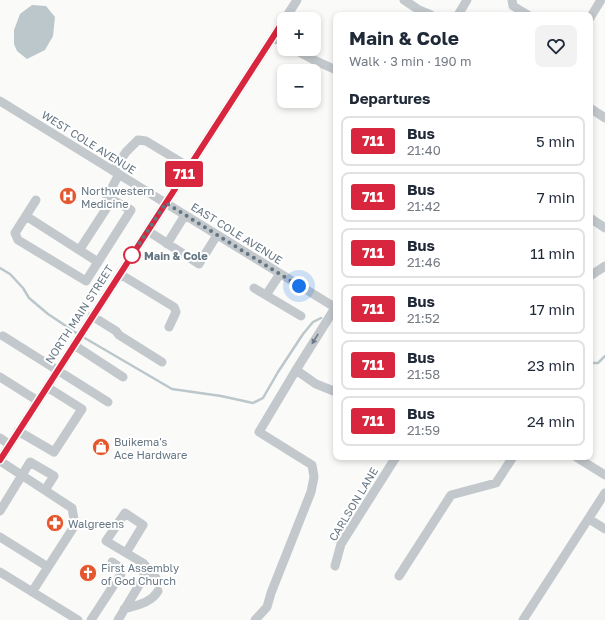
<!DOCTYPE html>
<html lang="en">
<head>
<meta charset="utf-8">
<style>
	:root { --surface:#fff; --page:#f2f2f3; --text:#1f2937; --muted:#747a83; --line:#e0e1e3 }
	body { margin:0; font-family:"Golos Text",sans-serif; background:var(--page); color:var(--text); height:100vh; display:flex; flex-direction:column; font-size:15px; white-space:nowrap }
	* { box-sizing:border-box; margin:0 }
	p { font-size:13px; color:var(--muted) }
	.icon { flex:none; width:22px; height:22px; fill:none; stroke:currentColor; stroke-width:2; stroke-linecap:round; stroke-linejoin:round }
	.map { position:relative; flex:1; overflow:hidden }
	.details { position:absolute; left:333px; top:12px; width:260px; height:448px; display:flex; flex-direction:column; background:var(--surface); border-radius:8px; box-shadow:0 2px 6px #0003 }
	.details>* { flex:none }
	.badge { padding:0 8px; border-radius:3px; font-size:14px; line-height:26px }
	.tools { position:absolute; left:277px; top:12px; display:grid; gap:8px }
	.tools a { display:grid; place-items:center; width:44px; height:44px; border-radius:8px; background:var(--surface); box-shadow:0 2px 6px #0003; font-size:20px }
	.you { position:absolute; width:20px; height:20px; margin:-10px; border:3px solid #fff; border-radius:50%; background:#1a73e8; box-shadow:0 0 0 6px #1a73e833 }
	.map>.badge { position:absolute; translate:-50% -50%; box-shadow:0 0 0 2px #fff }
	h2 { padding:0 16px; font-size:15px; line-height:36px }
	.round { display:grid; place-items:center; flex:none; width:42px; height:42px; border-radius:8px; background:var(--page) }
	.headline { display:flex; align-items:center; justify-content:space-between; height:68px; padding:0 16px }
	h1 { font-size:19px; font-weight:700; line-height:30px }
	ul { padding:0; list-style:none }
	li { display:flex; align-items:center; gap:12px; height:50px; margin:0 8px 6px; padding:0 8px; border:2px solid var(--line); border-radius:8px }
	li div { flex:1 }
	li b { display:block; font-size:15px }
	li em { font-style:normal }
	li .badge { min-width:44px; font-weight:700; text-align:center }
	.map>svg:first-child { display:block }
	.water { fill:#bbc7cb }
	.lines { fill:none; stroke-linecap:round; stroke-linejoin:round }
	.stream { stroke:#bbc7cb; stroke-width:2.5 }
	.minor { stroke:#c3c8cc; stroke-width:9 }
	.oneway { fill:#6a7a87 }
	.line-casing { stroke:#fff; stroke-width:9 }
	.line { stroke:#d7263d; stroke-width:6 }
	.walk { stroke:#657683; stroke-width:4; stroke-dasharray:0 7.2 }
	.stop-dot { fill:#fff; stroke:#d7263d; stroke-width:2 }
	.labels { text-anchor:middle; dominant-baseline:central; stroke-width:4; stroke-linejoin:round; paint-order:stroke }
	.street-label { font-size:11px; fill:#657683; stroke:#fff }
	.poi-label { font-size:11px; fill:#657683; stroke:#fff; text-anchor:start }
	.stop-label { font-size:11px; font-weight:bold; fill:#657683; stroke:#fff; text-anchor:start }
</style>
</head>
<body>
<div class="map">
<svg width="605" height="620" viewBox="0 0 605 620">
	<rect width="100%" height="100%" fill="#fafaf8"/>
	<!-- water -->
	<path class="water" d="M 32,5 L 46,6 L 55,17 L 53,36 L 45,50 L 27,59 L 17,51 L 14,44 L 14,30 L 20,14 Z"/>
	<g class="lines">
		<!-- stream -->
		<path class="stream" d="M 0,268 L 10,274 L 23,288 L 29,298 L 48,314 L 78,334
			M 334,326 L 336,327
			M 83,337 L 172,389 L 221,396 L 253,403 L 263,398 L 278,372 L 303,334 L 313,322 L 321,318
			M 590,363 L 598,363 L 605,356"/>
		<!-- minor -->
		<path class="minor" d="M 404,0 L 419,10 L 431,15
			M 512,0 L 513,6 L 528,15
			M 458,15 L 467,0
			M 590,18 L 601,0
			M 285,19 L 297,0
			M 273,37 L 284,43
			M 294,49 L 314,60 L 336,70
			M 0,101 L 336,308
			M 590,108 L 605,118
			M 113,171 L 126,152 L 138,140 L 146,141 L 189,167
			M 36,200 L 15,233 L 18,240 L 86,281 L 131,210 L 107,197
			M 26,216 L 98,262
			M 590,218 L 605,228
			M 148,231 L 199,264 L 217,235
			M 167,244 L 185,215
			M 80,249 L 106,209 L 107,197 L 119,174
			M 120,274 L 174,307 L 176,312 L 169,327
			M 590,276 L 605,266
			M 254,288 L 301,316
			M 266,295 L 280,274
			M 92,316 L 116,331 L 119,335 L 162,362
			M 3,336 L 108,402
			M 74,345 L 123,377
			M 296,370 L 316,384 L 336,392
			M 0,377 L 38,401
			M 18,431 L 54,452 L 82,409 L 47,387
			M 0,438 L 10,445
			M 576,457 L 605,475
			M 0,460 L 284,20
			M 0,461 L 72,508 L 75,525 L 32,592
			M 0,511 L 30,462 L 54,476 L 45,490
			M 589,519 L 605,529
			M 0,537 L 48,567
			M 143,563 L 156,578
			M 335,566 L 341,544 L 396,457
			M 0,572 L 78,620
			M 399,576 L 451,495 L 496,483 L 513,457
			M 124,609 C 137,605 151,603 158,591
			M 91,620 L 121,574 L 119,567 L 112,562
			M 118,620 L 144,577 L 143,563 L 106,541 L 125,513 L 143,525 L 126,553
			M 255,620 L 267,607 L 271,593 L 311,492 L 314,477 L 312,465 L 259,432 L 296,370 L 335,308
			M 523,620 L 605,493"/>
	</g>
	<!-- one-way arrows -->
	<defs><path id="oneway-solid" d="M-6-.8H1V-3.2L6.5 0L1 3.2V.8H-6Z"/></defs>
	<use class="oneway" href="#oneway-solid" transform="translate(315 339) rotate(122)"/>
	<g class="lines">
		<defs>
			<path id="line" d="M 0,460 L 284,20"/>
		</defs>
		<!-- line casing -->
		<use href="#line" class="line-casing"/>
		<!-- line -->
		<use href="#line" class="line"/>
		<!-- walk -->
		<path class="walk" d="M 132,255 L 166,203 L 299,286"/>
	</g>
	<!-- icons -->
	<defs>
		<symbol id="hospital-disc" viewBox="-11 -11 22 22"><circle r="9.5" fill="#e4572e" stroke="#fff"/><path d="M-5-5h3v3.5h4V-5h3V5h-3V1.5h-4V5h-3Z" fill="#fff"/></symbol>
		<symbol id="shop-disc" viewBox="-11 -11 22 22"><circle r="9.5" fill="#e4572e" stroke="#fff"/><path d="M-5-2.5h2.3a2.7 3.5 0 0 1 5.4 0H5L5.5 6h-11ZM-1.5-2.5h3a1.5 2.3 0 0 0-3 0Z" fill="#fff"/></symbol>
		<symbol id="pharmacy-disc" viewBox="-11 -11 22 22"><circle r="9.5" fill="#e4572e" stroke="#fff"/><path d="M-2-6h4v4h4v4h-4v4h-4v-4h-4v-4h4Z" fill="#fff"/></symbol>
		<symbol id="church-disc" viewBox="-11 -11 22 22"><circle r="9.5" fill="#e4572e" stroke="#fff"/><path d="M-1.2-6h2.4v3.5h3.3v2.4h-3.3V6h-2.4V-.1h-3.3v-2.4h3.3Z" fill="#fff"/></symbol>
	</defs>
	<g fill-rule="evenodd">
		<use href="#hospital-disc" x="58" y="186" width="20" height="20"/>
		<use href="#shop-disc" x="91" y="437" width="20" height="20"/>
		<use href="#pharmacy-disc" x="45" y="513" width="20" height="20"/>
		<use href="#church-disc" x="78" y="563" width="20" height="20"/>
	</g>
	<!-- markers -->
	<circle class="stop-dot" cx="132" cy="255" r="8"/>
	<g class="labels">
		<!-- street labels -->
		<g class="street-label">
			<text transform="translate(89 142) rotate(32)">WEST COLE AVENUE</text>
			<text transform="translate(237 233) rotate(32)">EAST COLE AVENUE</text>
			<text transform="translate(79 314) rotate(-57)">NORTH MAIN STREET</text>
			<text transform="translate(353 504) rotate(-59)">CARLSON LANE</text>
		</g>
		<!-- poi labels -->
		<g class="poi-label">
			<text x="81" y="190">Northwestern<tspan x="81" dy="13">Medicine</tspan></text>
			<text x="114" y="441">Buikema's<tspan x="114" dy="13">Ace Hardware</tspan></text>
			<text x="68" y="523">Walgreens</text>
			<text x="101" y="567">First Assembly<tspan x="101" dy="13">of God Church</tspan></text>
		</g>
		<!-- stop labels -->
		<g class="stop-label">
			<text x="144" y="255">Main &amp; Cole</text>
		</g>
	</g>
</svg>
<div class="tools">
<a>+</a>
<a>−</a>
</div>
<div class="you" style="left:299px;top:286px"></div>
<b class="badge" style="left:184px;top:174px;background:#d7263d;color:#fff">711</b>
<section class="details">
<div class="headline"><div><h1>Main &amp; Cole</h1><p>Walk · 3 min · 190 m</p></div><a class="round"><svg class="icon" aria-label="heart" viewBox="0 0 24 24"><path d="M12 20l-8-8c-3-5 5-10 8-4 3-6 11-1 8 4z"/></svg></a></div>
<h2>Departures</h2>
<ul>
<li><span class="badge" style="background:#d7263d;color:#fff">711</span><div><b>Bus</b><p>21:40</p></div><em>5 min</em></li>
<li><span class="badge" style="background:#d7263d;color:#fff">711</span><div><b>Bus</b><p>21:42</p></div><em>7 min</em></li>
<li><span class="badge" style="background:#d7263d;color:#fff">711</span><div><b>Bus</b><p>21:46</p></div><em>11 min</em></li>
<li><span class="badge" style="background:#d7263d;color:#fff">711</span><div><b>Bus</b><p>21:52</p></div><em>17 min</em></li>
<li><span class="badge" style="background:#d7263d;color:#fff">711</span><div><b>Bus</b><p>21:58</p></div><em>23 min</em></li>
<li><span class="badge" style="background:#d7263d;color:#fff">711</span><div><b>Bus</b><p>21:59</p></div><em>24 min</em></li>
</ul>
</section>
</div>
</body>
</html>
